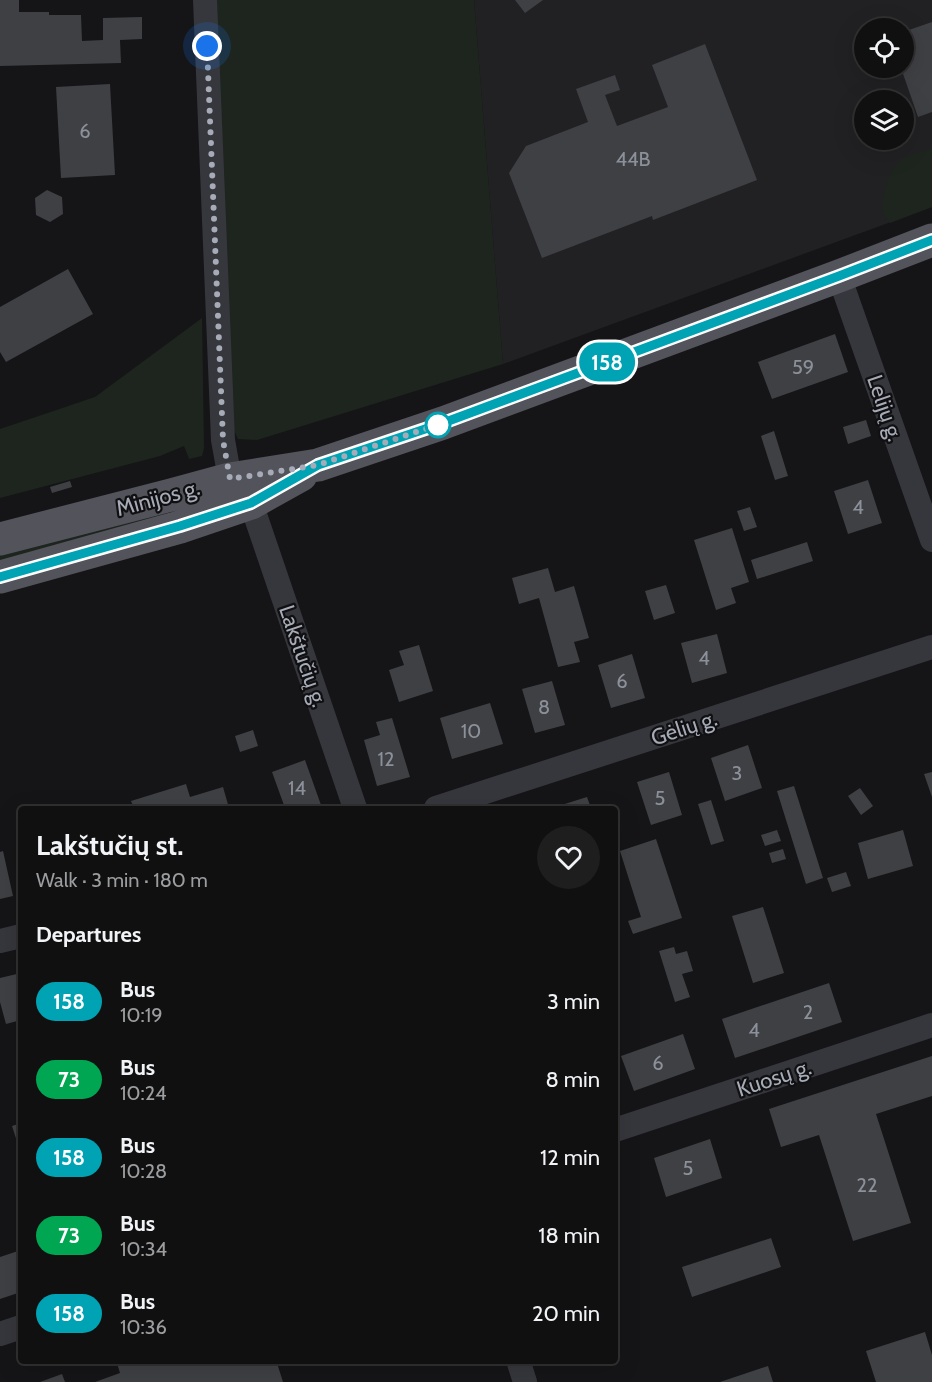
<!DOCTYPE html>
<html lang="en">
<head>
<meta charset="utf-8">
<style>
	:root { --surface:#101011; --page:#1e1e1f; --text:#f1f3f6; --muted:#9c9d9f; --line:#303031 }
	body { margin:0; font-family:Cabin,sans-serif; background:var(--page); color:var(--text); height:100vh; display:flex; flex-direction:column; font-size:22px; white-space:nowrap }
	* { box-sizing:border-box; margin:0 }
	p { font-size:20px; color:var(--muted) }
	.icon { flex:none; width:33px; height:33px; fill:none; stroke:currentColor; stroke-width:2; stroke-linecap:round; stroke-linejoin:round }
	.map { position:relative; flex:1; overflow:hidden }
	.details { position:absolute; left:18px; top:806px; width:600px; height:558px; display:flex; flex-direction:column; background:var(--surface); border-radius:6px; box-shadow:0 6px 24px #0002,0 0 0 2px var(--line) }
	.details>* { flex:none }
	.badge { padding:0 12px; border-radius:20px; font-size:21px; line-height:39px }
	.controls { position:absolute; left:854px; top:18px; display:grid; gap:12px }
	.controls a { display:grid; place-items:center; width:60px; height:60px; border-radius:50%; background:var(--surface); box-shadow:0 6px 24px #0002,0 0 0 2px var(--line); font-size:30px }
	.you { position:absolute; width:30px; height:30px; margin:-15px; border:4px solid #fff; border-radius:50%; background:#1a73e8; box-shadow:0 0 0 9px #1a73e833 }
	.map>.badge { position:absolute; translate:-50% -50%; box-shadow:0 0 0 3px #fff }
	h2 { padding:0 18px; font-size:22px; line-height:54px }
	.round { display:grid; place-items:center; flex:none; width:63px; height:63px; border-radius:32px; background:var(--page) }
	.headline { display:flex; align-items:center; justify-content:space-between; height:102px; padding:0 18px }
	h1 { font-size:28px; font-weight:700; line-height:45px }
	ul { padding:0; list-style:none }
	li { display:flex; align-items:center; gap:18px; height:78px; padding:0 18px }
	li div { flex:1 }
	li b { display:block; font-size:22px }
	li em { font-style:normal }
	li .badge { min-width:66px; font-weight:700; text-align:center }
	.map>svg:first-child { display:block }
	.built { fill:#212124; fill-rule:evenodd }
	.green { fill:#1d251e }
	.building { fill:#3f4044 }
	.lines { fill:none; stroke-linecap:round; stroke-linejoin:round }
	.street { stroke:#36373c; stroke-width:24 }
	.primary { stroke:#52535b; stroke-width:33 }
	.line-casing { stroke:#fff; stroke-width:14 }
	.line { stroke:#00a3b4; stroke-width:9 }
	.walk { stroke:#a6abb7; stroke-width:6; stroke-dasharray:0 10.8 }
	.stop-dot { fill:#fff; stroke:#00a3b4; stroke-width:3 }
	.labels { text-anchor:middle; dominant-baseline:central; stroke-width:4.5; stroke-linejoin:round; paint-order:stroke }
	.number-label { font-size:20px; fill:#8c909a }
	.street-label { font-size:22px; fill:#a6abb7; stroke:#101012 }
</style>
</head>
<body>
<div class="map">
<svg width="932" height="1382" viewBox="0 0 932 1382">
	<rect width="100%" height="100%" fill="#151517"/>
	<!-- built -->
	<path class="built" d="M 474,0 L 932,0 L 932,207 L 503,364 ZM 864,28 L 903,28 L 903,68 L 864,68 ZM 864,100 L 903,100 L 903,140 L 864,140 Z"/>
	<!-- green -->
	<path class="green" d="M 216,0 L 474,0 L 503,364 L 257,440 L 238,439 L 231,424 Z
		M 932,148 L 932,207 L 890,223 C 887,220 884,216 883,212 C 880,199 890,167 901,160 C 910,154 922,152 932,148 Z
		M 202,318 L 204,448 L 202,456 L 189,459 L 184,446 L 160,456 L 0,498 L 0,429 L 95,397 Z
		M 162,510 L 163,516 L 0,562 L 0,550 Z"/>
	<!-- building -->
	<path class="building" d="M 0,0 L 19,0 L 19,12 L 49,12 L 49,15 L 81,15 L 82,41 L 103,40 L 103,18 L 142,17 L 142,39 L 120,40 L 121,63 L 0,66 Z
		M 515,0 L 543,0 L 525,13 Z
		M 932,22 L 932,112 L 918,117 L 901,68 L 903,68 L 904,57 L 903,32 Z
		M 705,44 L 757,180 L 653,220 L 652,216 L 542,258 L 509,173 L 526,146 L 588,122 L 576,89 L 615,75 L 620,90 L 605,95 L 617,126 L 668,107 L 652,65 Z
		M 110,84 L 115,175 L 61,178 L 56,87 Z
		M 47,190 L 62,197 L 63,214 L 50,222 L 36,215 L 35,198 Z
		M 68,269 L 93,314 L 6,362 L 0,352 L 0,307 Z
		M 835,334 L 848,372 L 772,399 L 758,362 Z
		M 866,420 L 871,436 L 848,444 L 843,427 Z
		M 774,431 L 788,476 L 775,480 L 761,436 Z
		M 868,480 L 882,523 L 848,534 L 834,491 Z
		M 70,481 L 72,487 L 52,493 L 50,487 Z
		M 750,507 L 757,527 L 744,531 L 737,511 Z
		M 732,528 L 749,582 L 731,588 L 736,603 L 716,610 L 694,540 Z
		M 807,542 L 813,561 L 757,579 L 751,560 Z
		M 548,568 L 555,592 L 574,586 L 589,638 L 574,642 L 580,662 L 558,667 L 539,598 L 519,604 L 512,578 Z
		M 666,585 L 675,613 L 654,620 L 645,591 Z
		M 717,634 L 727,673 L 692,683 L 681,643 Z
		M 419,645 L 433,691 L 399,702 L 389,670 L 404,665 L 399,651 Z
		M 632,654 L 645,698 L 611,708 L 598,665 Z
		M 552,681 L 565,725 L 535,733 L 522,689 Z
		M 490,703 L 503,744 L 452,759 L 440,718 Z
		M 392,718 L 410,777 L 377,786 L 364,740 L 380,735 L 376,722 Z
		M 253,730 L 258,746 L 240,752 L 235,736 Z
		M 748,745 L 762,788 L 725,801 L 711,758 Z
		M 305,760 L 321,805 L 312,808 L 285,808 L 272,772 Z
		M 669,772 L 682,815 L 651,825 L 637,782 Z
		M 932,772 L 932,797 L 924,774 Z
		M 186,784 L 190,797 L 223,787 L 229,808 L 134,808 L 131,801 Z
		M 794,786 L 823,878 L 806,884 L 777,791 Z
		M 860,788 L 873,806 L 861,815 L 848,796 Z
		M 587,797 L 591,808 L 552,808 Z
		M 711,800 L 724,841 L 711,845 L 698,804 Z
		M 777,830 L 781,841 L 765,846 L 761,835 Z
		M 903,830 L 913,866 L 868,879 L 858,843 Z
		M 656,839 L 682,918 L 633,934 L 628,921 L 641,917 L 620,851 Z
		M 783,849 L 786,859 L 772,863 L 769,853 Z
		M 3,851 L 13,896 L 0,899 L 0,852 Z
		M 846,872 L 851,886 L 832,892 L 827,878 Z
		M 763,907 L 784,973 L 753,983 L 732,916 Z
		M 674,947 L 676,954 L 687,951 L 693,971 L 682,974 L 690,997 L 675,1002 L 659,951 Z
		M 21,973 L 21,1020 L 6,1024 L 0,1002 L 0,978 Z
		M 829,983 L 842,1022 L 735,1058 L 722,1019 Z
		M 683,1034 L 695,1069 L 634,1091 L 621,1056 Z
		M 932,1056 L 932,1096 L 876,1114 L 911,1223 L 853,1241 L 819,1135 L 781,1147 L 769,1109 Z
		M 21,1123 L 21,1154 L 12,1126 Z
		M 710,1139 L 722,1178 L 666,1197 L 654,1158 Z
		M 771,1238 L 781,1267 L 692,1297 L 682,1267 Z
		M 21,1250 L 21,1292 L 0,1299 L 0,1257 Z
		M 925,1332 L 932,1355 L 932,1382 L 876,1382 L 866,1351 Z
		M 116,1360 L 283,1360 L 277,1363 L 283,1382 L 95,1382 L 120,1373 Z
		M 768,1366 L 773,1382 L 720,1382 Z
		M 62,1374 L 65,1382 L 40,1382 Z"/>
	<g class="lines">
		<!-- street -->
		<path class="street" d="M 205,0 L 223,440 L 230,479
			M 839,276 L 932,540
			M 251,503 L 355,808
			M 436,808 L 932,647
			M 0,941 L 21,936
			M 615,1130 L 932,1025
			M 0,1334 L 21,1327
			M 518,1360 L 525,1382"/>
		<!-- primary -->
		<path class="primary" d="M 0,539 L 171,495 L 230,479 L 318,465 L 443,423 L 839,276 L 932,240
			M 0,577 L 180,527 L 251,503 L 301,475"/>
	</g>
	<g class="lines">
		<defs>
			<path id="line" d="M 0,577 L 180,526 L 251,503 L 318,465 L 443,423 L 839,276 L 932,240"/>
		</defs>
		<!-- line casing -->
		<use href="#line" class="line-casing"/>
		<!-- line -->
		<use href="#line" class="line"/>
		<!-- walk -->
		<path class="walk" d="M 207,46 L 223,440 L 230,479 L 318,465 L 443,423 L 438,425"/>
	</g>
	<!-- markers -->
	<circle class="stop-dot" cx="438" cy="425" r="12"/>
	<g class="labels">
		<!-- number labels -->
		<g class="number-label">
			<text x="85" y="131">6</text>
			<text x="633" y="159">44B</text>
			<text x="803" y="367">59</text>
			<text x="858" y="507">4</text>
			<text x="704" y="658">4</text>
			<text x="622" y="681">6</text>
			<text x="544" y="707">8</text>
			<text x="471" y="731">10</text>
			<text x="386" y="759">12</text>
			<text x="737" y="773">3</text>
			<text x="297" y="788">14</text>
			<text x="660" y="798">5</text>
			<text x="808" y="1012">2</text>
			<text x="754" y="1030">4</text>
			<text x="658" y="1063">6</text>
			<text x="688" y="1168">5</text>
			<text x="867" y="1185">22</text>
		</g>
		<!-- street labels -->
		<g class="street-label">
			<text transform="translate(885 408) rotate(71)">Lelijų g.</text>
			<text transform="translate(158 498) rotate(-15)">Minijos g.</text>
			<text transform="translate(303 656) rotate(71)">Lakštučių g.</text>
			<text transform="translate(684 728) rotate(-18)">Gėlių g.</text>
			<text transform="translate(774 1078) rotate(-18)">Kuosų g.</text>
		</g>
	</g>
</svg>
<div class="controls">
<a><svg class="icon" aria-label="locate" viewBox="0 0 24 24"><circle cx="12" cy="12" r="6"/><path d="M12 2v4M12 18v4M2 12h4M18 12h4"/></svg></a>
<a><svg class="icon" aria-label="layers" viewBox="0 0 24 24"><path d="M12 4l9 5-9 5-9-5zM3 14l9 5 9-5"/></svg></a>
</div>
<div class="you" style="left:207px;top:46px"></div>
<b class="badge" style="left:607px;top:362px;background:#00a3b4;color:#fff">158</b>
<section class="details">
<div class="headline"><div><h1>Lakštučių st.</h1><p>Walk · 3 min · 180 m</p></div><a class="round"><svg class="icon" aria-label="heart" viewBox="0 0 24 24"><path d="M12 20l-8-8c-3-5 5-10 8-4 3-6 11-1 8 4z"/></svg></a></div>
<h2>Departures</h2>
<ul>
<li><span class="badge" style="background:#00a3b4;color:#fff">158</span><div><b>Bus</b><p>10:19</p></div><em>3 min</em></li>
<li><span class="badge" style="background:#00a651;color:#fff">73</span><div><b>Bus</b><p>10:24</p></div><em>8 min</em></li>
<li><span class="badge" style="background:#00a3b4;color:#fff">158</span><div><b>Bus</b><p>10:28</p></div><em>12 min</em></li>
<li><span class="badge" style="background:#00a651;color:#fff">73</span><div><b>Bus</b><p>10:34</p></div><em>18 min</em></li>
<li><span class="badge" style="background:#00a3b4;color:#fff">158</span><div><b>Bus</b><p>10:36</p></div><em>20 min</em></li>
</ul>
</section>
</div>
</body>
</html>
